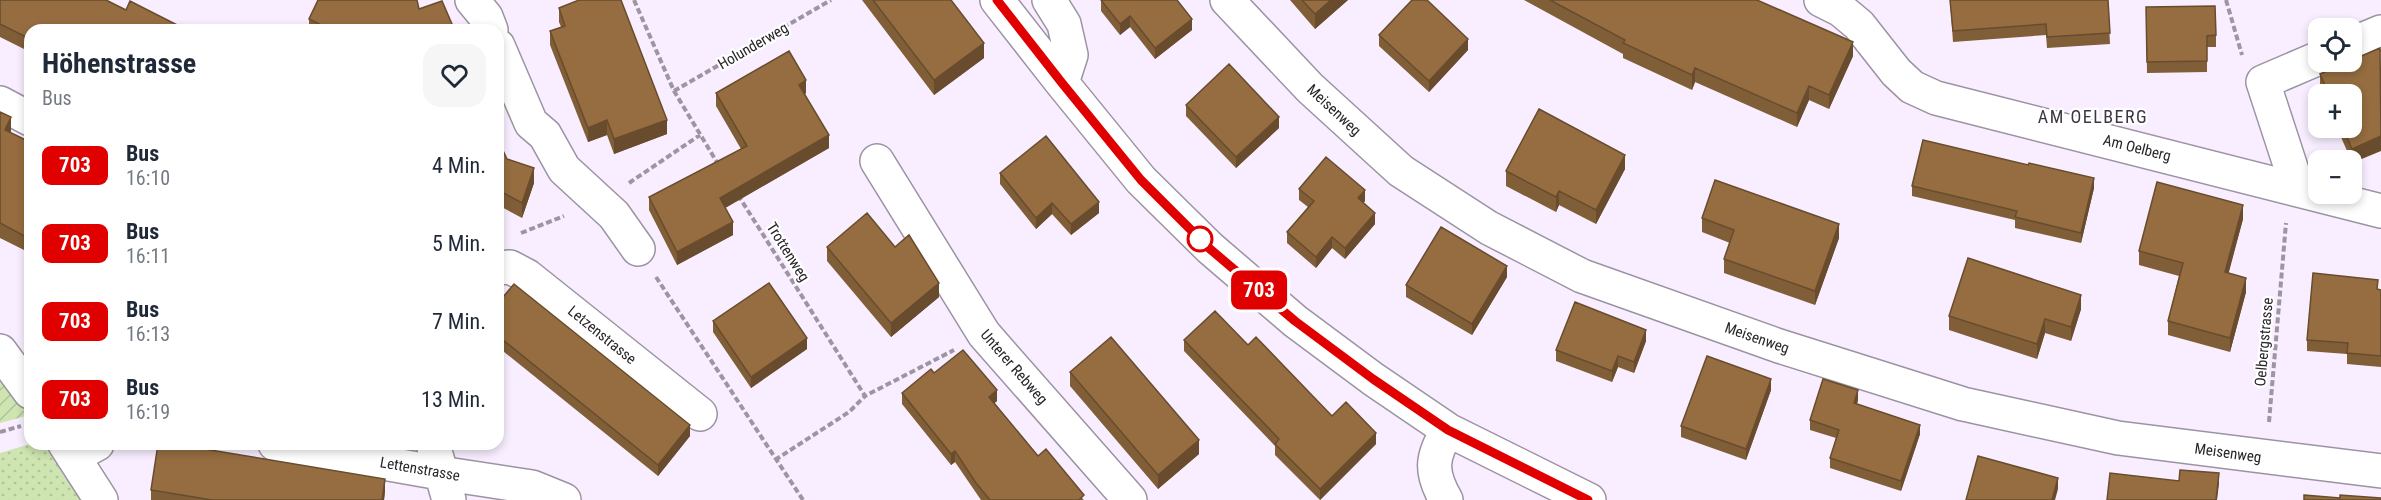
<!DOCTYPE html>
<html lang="de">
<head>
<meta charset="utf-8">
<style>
	:root { --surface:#fff; --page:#f6f6f7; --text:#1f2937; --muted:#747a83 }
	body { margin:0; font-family:"Roboto Condensed",sans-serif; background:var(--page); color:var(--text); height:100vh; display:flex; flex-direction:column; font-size:22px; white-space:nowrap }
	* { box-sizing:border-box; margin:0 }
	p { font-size:20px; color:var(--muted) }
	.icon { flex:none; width:33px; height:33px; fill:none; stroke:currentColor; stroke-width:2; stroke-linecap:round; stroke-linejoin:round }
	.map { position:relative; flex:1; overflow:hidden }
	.side { position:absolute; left:24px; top:24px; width:480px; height:426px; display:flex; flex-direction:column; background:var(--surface); border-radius:18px; box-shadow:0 3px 9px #0003 }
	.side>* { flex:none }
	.badge { padding:0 12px; border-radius:9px; font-size:21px; line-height:39px }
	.controls { position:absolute; left:2308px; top:18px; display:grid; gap:12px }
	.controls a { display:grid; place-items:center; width:54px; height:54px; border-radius:12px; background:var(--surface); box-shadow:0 3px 9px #0003; font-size:30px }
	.map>.badge { position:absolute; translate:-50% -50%; box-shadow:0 0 0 3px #fff }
	.round { display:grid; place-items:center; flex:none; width:63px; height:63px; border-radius:18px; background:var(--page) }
	.headline { display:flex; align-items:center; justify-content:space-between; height:102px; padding:0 18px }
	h1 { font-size:28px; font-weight:700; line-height:45px }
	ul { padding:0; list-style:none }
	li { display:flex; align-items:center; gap:18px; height:78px; padding:0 18px }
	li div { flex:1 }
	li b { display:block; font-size:22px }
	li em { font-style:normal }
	li .badge { min-width:66px; font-weight:700; text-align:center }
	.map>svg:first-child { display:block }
	.grass { fill:url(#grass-dots) }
	.garden { fill:url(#garden-furrows) }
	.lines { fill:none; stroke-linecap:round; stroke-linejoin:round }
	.minor-casing { stroke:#9c93a2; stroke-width:36 }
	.path { stroke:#9d95a1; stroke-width:4; stroke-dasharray:6 3; stroke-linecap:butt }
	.minor { stroke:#fff; stroke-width:33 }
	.wall { fill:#805e37 }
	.shaded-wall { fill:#684c2d }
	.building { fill:#956d40; stroke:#684c2d; stroke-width:1.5 }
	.line-casing { stroke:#fff; stroke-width:14 }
	.line { stroke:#e00000; stroke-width:9 }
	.stop-dot { fill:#fff; stroke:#e00000; stroke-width:3 }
	.labels { text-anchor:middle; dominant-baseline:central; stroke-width:4.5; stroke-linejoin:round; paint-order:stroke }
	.street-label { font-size:15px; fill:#29252b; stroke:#fff }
	.quarter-label { font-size:18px; letter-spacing:1.5px; fill:#3d3643; stroke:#fff }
</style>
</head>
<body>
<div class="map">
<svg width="2381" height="500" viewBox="0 0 2381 500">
	<defs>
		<pattern id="grass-dots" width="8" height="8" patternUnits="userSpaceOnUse" patternTransform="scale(1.5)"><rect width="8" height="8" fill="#cee4b1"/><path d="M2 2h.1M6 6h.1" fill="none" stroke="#b1c398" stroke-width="1.8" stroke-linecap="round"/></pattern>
		<pattern id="garden-furrows" width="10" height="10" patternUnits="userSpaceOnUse" patternTransform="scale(1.5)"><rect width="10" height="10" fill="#cee4b1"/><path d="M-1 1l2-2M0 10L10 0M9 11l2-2" fill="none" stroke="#b1c398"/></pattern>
	</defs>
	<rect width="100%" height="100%" fill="#f8eeff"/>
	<!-- grass -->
	<path class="grass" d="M 30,444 L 52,444 L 84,500 L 0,500 L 0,453 Z"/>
	<!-- garden -->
	<path class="garden" d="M 0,365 L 30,405 L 30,415 L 0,423 Z"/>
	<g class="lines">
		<defs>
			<path id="minor" d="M 472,0 L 486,17 L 491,30
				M 997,0 L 1062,83 L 1141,180 L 1210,248 L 1295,321 L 1373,379 L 1448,430 L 1589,500
				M 1049,0 L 1064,24 L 1071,55 L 1062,83
				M 1227,0 L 1310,88 L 1401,171 L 1489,228 L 1582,276 L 1779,346 L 1963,404 L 2118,438 L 2381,471
				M 1821,0 L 1841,10 L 1859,25 L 1896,72 L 1912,87 L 1936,98 L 2381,211
				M 2352,44 L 2381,32
				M 498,46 L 531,123 L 545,135 L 564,169 L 614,215 L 638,249
				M 0,103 L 30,119
				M 877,161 L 984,334 L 1130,500
				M 2298,189 L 2263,82 L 2319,58
				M 498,268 L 510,267 L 527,276 L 700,414
				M 0,351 L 30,392
				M 65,444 L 101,500
				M 275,444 L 440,473 L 532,487 L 564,500
				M 433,444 L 449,500
				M 73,457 L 97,444
				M 1446,500 C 1430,472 1431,457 1448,430"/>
		</defs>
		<!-- minor casing -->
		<use href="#minor" class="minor-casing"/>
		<!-- path -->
		<path class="path" d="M 634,0 L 674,91 L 718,164
			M 2226,0 L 2242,55
			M 674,91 L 831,0
			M 629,183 L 700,135
			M 738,195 L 865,396 L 954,350
			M 521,233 L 564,216
			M 656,277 L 803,500
			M 2269,422 L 2286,223
			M 0,432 L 21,426
			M 775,460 L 849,412 L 865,396"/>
		<!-- minor -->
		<use href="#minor" class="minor"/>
	</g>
	<!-- wall -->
	<path class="wall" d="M 0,0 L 126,10 L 30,30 L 30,52 L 0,37 Z
		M 862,0 L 951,0 L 984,58 L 934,95 Z
		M 1101,0 L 1192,30 L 1155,59 L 1130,27 L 1120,35 L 1101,11 Z
		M 1290,0 L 1348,0 L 1315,29 Z
		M 1524,0 L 1757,0 L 1853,56 L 1829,109 L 1809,100 L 1797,127 L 1695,82 L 1692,90 L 1623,58 L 1623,54 Z
		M 1950,0 L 2108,0 L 2110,44 L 2047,48 L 2046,35 L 1953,42 Z
		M 2146,7 L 2216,35 L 2216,47 L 2207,47 L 2207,72 L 2147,73 Z
		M 559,8 L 667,134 L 614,154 L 607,135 L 588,142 L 550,45 L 550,31 L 561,27 L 559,22 Z
		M 309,19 L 452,30 L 309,30 Z
		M 1379,35 L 1468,50 L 1429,92 L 1379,46 Z
		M 2381,49 L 2352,163 L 2352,160 L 2351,160 L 2337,128 L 2352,128 L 2352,94 L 2323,94 L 2320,88 L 2320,74 Z
		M 716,93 L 806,93 L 805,94 L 829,148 L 725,208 L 733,235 L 677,265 L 649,210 L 649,197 L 741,149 L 716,106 Z
		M 1186,105 L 1279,128 L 1236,168 L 1186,116 Z
		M 0,112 L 11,131 L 10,132 L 30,142 L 30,253 L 0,238 Z
		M 498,140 L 507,159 L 534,183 L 522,218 L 498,205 Z
		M 1625,169 L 1596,224 L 1559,205 L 1556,212 L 1506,186 L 1506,171 Z
		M 1000,173 L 1099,213 L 1071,235 L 1052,214 L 1036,229 L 1000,184 Z
		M 1912,186 L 2094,188 L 2081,243 L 2015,228 L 2015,220 L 1912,196 Z
		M 1299,189 L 1365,201 L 1363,203 L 1375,224 L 1345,259 L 1332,248 L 1316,268 L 1287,243 L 1287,232 L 1308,207 L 1299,200 Z
		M 1702,218 L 1839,238 L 1815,305 L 1724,273 L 1724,259 L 1730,243 L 1702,232 Z
		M 2243,219 L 2228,273 L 2246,292 L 2230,352 L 2168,335 L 2168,321 L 2179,276 L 2139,265 L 2139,251 Z
		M 827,247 L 895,247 L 939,297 L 891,337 L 827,261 Z
		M 1507,277 L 1472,335 L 1406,297 L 1406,285 Z
		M 2378,290 L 2381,290 L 2381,367 L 2347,364 L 2347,354 L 2307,351 L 2307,340 Z
		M 498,303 L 690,436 L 658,476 L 498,347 Z
		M 2081,309 L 2071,341 L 2045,333 L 2037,359 L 1949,330 L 1949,316 Z
		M 713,321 L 807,349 L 751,388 L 713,332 Z
		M 1184,340 L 1248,345 L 1332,416 L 1376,444 L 1320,500 L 1275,455 L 1275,446 L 1184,351 Z
		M 1646,341 L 1634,373 L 1618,367 L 1612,382 L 1556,361 L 1556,350 Z
		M 1070,372 L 1199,454 L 1158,489 L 1070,386 Z
		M 934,373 L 997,401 L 994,403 L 1038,456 L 1084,500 L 981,500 L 955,462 L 951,465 L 902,404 L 902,393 Z
		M 1771,390 L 1746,460 L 1681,437 L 1681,426 Z
		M 1858,400 L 1857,404 L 1920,434 L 1901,491 L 1830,468 L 1830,458 L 1836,438 L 1810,430 L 1810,420 Z
		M 151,490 L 385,491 L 384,500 L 151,500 Z"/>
	<!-- shaded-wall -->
	<path class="shaded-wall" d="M 1331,0 L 1348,0 L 1315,29 L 1315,14 Z
		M 1130,16 L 1130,27 L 1120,35 L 1120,24 Z
		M 1192,19 L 1192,30 L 1155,59 L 1155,48 Z
		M 452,24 L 452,30 L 445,30 Z
		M 1468,39 L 1468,50 L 1429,92 L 1429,81 Z
		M 1853,42 L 1853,56 L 1829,109 L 1829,95 Z
		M 984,43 L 984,58 L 934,95 L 934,80 Z
		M 1695,68 L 1695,82 L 1692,90 L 1692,75 Z
		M 806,80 L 806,93 L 799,98 L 799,85 Z
		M 1809,86 L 1809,100 L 1797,127 L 1797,113 Z
		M 11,117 L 11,131 L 5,144 L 5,130 Z
		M 1279,117 L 1279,128 L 1236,168 L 1236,157 Z
		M 607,120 L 607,135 L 588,142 L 588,128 Z
		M 667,120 L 667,134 L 614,154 L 614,139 Z
		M 829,135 L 829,148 L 720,211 L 720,198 Z
		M 2381,136 L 2381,151 L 2352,163 L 2352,149 Z
		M 1625,155 L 1625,169 L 1596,224 L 1596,210 Z
		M 534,168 L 534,183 L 522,218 L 522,203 Z
		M 2094,178 L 2094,188 L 2081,243 L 2081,233 Z
		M 1365,190 L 1365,201 L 1358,209 L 1358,198 Z
		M 1559,191 L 1559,205 L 1556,212 L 1556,197 Z
		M 1099,202 L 1099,213 L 1071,235 L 1071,224 Z
		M 1052,203 L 1052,214 L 1036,229 L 1036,218 Z
		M 2243,205 L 2243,219 L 2225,287 L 2225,272 Z
		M 1375,213 L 1375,224 L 1345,259 L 1345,248 Z
		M 733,222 L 733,235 L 677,265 L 677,252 Z
		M 1839,224 L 1839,238 L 1815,305 L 1815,291 Z
		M 1332,237 L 1332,248 L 1316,268 L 1316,257 Z
		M 1507,266 L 1507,277 L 1472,335 L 1472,324 Z
		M 2246,278 L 2246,292 L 2230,352 L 2230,338 Z
		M 939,283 L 939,297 L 891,337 L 891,323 Z
		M 2081,295 L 2081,309 L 2071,341 L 2071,327 Z
		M 2045,319 L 2045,333 L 2037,359 L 2037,344 Z
		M 1646,330 L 1646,341 L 1634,373 L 1634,362 Z
		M 807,338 L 807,349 L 751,388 L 751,377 Z
		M 1618,356 L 1618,367 L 1612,382 L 1612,371 Z
		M 1771,379 L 1771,390 L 1746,460 L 1746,449 Z
		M 997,390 L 997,401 L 989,408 L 989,397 Z
		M 1858,390 L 1858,400 L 1854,413 L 1854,403 Z
		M 690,425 L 690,436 L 658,476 L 658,465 Z
		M 1920,425 L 1920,434 L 1901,491 L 1901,481 Z
		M 1376,433 L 1376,444 L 1320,500 L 1320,489 Z
		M 1199,440 L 1199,454 L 1158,489 L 1158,475 Z
		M 955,451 L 955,462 L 951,465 L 951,454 Z
		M 2219,473 L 2219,484 L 2217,500 L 2216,500 Z
		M 2058,478 L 2058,489 L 2055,500 L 2052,500 Z
		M 385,479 L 385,491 L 384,500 L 382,500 Z"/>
	<!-- building -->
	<path class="building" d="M 0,0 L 106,0 L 126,10 L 130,1 L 187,30 L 30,30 L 30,39 L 0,24 Z
		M 318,0 L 417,0 L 419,9 L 442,1 L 452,24 L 445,30 L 331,30 L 309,19 Z
		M 579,0 L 621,0 L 667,120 L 614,139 L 607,120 L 588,128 L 550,31 L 565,26 L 559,8 Z
		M 873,0 L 951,0 L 984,43 L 934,80 Z
		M 1101,0 L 1177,0 L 1192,19 L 1155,48 L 1130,16 L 1120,24 Z
		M 1302,0 L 1331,0 L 1315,14 Z
		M 1412,0 L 1427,0 L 1468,39 L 1429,81 L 1379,35 Z
		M 1550,0 L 1757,0 L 1853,42 L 1829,95 L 1809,86 L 1797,113 L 1695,68 L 1692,75 L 1623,43 L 1625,40 Z
		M 1950,0 L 2108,0 L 2110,33 L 2047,37 L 2046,24 L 1953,31 Z
		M 2215,6 L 2216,35 L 2207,36 L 2207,61 L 2147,62 L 2146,7 Z
		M 2380,48 L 2381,136 L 2352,149 L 2343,128 L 2352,128 L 2352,94 L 2329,94 L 2320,74 L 2349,62 L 2352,62 L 2352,60 Z
		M 789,51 L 806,80 L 799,85 L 829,135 L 720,198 L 733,222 L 677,252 L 649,197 L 747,146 L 716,93 Z
		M 1229,64 L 1279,117 L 1236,157 L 1186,105 Z
		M 1539,109 L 1625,155 L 1596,210 L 1559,191 L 1556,197 L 1506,171 Z
		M 0,112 L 11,117 L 5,130 L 30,142 L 30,239 L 0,223 Z
		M 1046,136 L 1099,202 L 1071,224 L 1052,203 L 1036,218 L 1000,173 Z
		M 498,140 L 507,159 L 534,168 L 522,203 L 498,190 Z
		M 1923,140 L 2028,165 L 2029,163 L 2094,178 L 2081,233 L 2015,217 L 2017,211 L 1912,186 Z
		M 1326,157 L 1365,190 L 1358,198 L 1375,213 L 1345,248 L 1332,237 L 1316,257 L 1287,232 L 1314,201 L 1299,189 Z
		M 1715,180 L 1839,224 L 1815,291 L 1724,259 L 1734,230 L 1702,218 Z
		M 2157,182 L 2243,205 L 2225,272 L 2246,278 L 2230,338 L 2168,321 L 2183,263 L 2139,251 Z
		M 867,213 L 895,247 L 909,235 L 939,283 L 891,323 L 827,247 Z
		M 1441,227 L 1507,266 L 1472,324 L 1406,285 Z
		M 1968,258 L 2081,295 L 2071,327 L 2045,319 L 2037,344 L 1949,316 Z
		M 2313,273 L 2378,280 L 2377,289 L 2381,290 L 2381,356 L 2347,353 L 2348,343 L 2307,340 Z
		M 769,283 L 807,338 L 751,377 L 713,321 Z
		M 514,284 L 690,425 L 658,465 L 498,336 L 498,303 Z
		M 1575,302 L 1646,330 L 1634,362 L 1618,356 L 1612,371 L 1556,350 Z
		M 1215,311 L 1248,345 L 1256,337 L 1332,416 L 1346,402 L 1376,433 L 1320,489 L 1275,444 L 1279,439 L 1184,340 Z
		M 1111,337 L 1199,440 L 1158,475 L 1070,372 Z
		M 963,350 L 997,390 L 989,397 L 1038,456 L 1046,449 L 1084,495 L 1079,500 L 990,500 L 976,483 L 955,451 L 951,454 L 902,393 L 931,369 L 934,373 Z
		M 1707,356 L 1771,379 L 1746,449 L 1681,426 Z
		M 1823,379 L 1858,390 L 1854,403 L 1920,425 L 1901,481 L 1830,458 L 1839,430 L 1810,420 Z
		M 158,444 L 174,444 L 385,479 L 382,500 L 212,500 L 151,490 Z
		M 1978,456 L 2058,478 L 2052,500 L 1966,500 Z
		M 2180,470 L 2219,473 L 2216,500 L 2107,500 L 2110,473 L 2179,481 Z
		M 2304,495 L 2340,498 L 2340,495 L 2381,498 L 2381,500 L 2304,500 Z"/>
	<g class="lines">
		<defs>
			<path id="line" d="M 997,0 L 1062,83 L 1141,180 L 1210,249 L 1295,321 L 1373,379 L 1448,430 L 1588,500"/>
		</defs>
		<!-- line casing -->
		<use href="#line" class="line-casing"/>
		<!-- line -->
		<use href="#line" class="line"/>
	</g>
	<!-- markers -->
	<circle class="stop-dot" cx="1200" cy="239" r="12"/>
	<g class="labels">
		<!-- street labels -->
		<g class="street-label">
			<text transform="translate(753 46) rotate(-30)">Holunderweg</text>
			<text transform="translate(1334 110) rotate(43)">Meisenweg</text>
			<text transform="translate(2137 148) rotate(14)">Am Oelberg</text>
			<text transform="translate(788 252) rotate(58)">Trottenweg</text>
			<text transform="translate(602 335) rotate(39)">Letzenstrasse</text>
			<text transform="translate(1757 338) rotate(19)">Meisenweg</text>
			<text transform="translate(2264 342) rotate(-85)">Oelbergstrasse</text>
			<text transform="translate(1014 367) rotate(49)">Unterer Rebweg</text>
			<text transform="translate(2228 453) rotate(8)">Meisenweg</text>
			<text transform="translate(420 469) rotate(10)">Lettenstrasse</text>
		</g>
		<!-- quarter labels -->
		<g class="quarter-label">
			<text x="2093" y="116">AM OELBERG</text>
		</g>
	</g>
</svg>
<div class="controls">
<a><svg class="icon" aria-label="locate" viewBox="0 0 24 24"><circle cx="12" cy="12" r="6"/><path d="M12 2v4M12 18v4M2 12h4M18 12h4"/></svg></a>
<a>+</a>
<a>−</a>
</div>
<b class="badge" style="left:1259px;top:290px;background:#e00000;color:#fff">703</b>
<section class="side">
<div class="headline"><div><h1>Höhenstrasse</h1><p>Bus</p></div><a class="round"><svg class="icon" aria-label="heart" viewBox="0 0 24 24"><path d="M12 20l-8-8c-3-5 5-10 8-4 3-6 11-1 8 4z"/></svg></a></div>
<ul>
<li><span class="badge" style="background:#e00000;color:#fff">703</span><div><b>Bus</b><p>16:10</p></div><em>4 Min.</em></li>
<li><span class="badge" style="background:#e00000;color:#fff">703</span><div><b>Bus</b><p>16:11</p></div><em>5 Min.</em></li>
<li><span class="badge" style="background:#e00000;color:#fff">703</span><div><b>Bus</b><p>16:13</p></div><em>7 Min.</em></li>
<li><span class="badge" style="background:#e00000;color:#fff">703</span><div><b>Bus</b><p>16:19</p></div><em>13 Min.</em></li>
</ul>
</section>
</div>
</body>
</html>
